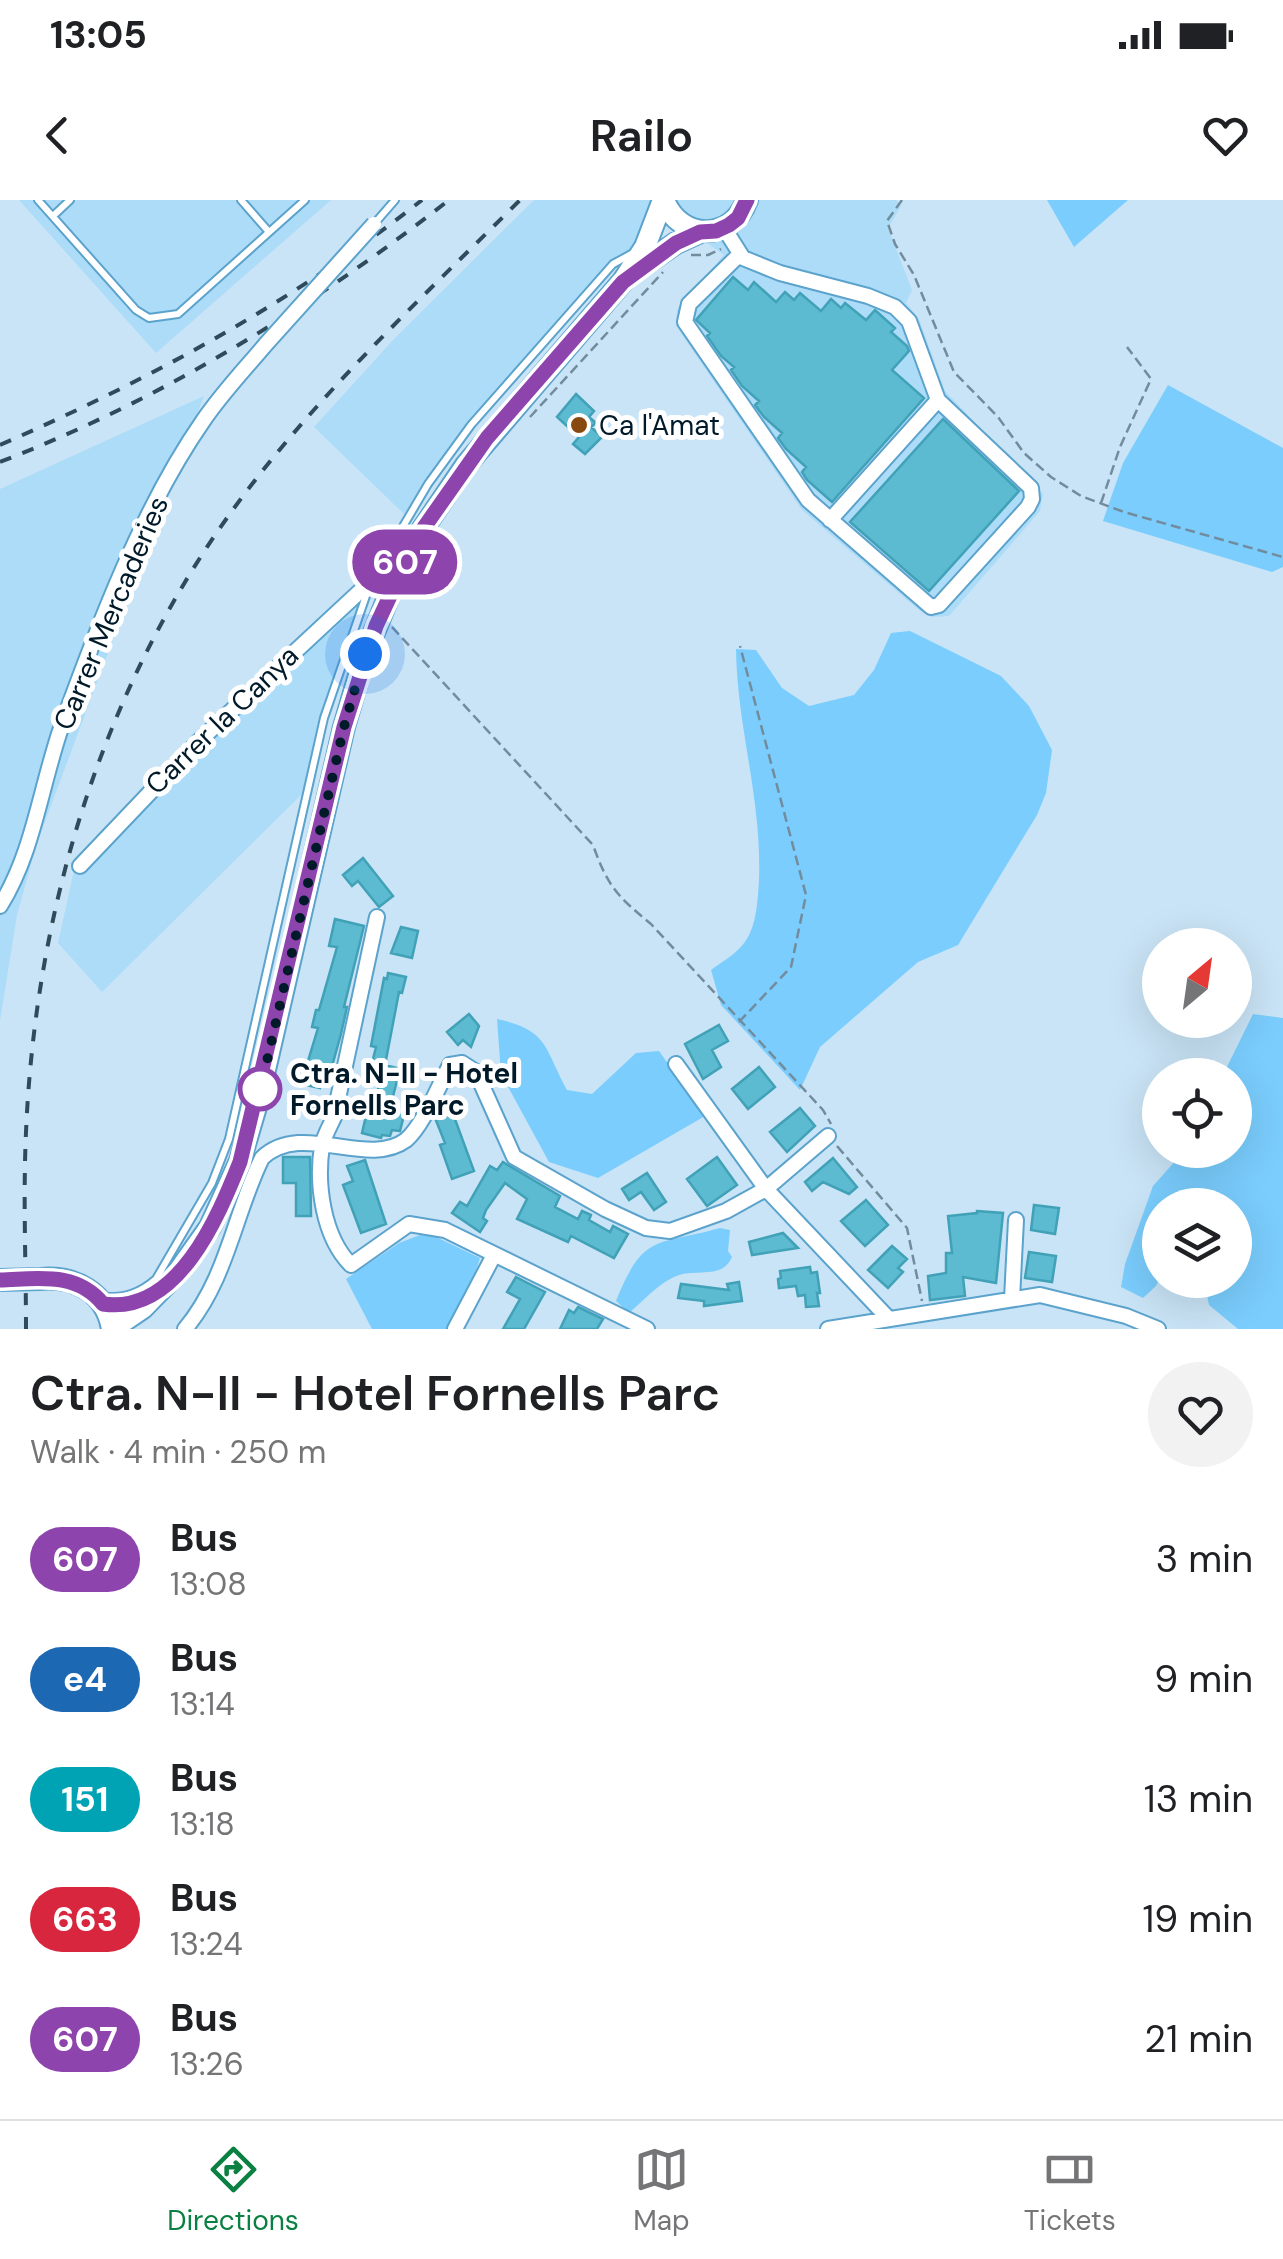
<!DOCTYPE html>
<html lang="en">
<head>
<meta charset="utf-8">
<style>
	:root { --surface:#fff; --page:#f2f2f2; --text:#202124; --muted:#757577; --line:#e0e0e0; --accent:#0b8043 }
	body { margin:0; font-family:"DM Sans",sans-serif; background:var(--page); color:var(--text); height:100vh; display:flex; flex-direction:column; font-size:38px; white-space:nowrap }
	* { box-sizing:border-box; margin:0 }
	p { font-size:32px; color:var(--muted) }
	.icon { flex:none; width:55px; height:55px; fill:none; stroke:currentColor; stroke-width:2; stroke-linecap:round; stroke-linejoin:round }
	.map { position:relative; height:1129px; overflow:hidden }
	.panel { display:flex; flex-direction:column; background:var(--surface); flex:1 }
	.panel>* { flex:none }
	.badge { padding:0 20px; border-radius:32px; font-size:35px; line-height:65px }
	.needle { width:65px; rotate:29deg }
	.tools { position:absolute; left:1142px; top:728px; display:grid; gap:20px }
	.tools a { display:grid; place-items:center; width:110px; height:110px; border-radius:50%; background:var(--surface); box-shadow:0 10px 40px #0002; font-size:50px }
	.you { position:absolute; width:50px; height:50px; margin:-25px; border:8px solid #fff; border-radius:50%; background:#1a73e8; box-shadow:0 0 0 15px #1a73e833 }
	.map>.badge { position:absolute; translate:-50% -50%; box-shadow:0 0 0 5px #fff }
	.round { display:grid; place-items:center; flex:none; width:105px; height:105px; border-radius:52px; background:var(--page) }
	.head { display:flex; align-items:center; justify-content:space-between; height:170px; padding:0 30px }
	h1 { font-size:48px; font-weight:600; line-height:75px }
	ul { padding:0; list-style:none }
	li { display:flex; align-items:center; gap:30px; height:120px; padding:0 30px }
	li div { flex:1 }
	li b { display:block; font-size:38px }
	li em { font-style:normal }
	li .badge { min-width:110px; font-weight:700; text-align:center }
	.status { display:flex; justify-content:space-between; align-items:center; height:70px; padding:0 50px; background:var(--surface); direction:ltr }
	.status svg { height:28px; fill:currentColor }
	header { display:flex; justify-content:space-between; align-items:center; height:130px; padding:0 30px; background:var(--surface); font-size:45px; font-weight:600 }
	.tabs { display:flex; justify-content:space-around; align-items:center; height:140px; border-top:2px solid var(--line); background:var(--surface); font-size:28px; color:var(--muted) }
	.tabs a { display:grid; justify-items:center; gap:5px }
	.tabs .selected { color:var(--accent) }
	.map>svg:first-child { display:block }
	.built { fill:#addcf8 }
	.green { fill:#7acdfd }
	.building { fill:#5cbad1; stroke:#40a1b7; stroke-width:2.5 }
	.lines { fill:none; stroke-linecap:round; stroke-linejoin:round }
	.service-casing { stroke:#5ba3cc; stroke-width:10 }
	.minor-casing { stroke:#5ba3cc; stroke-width:18 }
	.secondary-casing { stroke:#5ba3cc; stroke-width:24 }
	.path { stroke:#728c9e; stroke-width:2.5; stroke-dasharray:10 5; stroke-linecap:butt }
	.service { stroke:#fff; stroke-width:6 }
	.minor { stroke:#fff; stroke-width:14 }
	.secondary { stroke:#fff; stroke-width:20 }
	.rail { stroke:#2f4a5a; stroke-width:4; stroke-dasharray:12 12; stroke-linecap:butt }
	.minor-bridge-casing { stroke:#5ba3cc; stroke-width:18; stroke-linecap:butt }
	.secondary-bridge-casing { stroke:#5ba3cc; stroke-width:24; stroke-linecap:butt }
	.minor-bridge { stroke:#fff; stroke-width:14 }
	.secondary-bridge { stroke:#fff; stroke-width:20 }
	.line-casing { stroke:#fff; stroke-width:22 }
	.line { stroke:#8e44ad; stroke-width:15 }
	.walk { stroke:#001a2a; stroke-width:10; stroke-dasharray:0 18 }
	.poi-dot { fill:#884910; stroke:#fff; stroke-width:4 }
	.stop-dot { fill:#fff; stroke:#8e44ad; stroke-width:5 }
	.labels { text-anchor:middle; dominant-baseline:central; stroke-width:10; stroke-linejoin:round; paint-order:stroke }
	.poi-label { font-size:28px; fill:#001a2a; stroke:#fff; text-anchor:start }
	.street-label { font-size:28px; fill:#001a2a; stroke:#fff }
	.stop-label { font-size:28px; font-weight:bold; fill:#001a2a; stroke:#fff; text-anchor:start }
</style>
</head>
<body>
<div class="status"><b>13:05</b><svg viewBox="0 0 49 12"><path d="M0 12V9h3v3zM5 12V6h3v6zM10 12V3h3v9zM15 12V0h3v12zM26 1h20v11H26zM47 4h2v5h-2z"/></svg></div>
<header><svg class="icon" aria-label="back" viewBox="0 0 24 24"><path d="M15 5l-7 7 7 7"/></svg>Railo<svg class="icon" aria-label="heart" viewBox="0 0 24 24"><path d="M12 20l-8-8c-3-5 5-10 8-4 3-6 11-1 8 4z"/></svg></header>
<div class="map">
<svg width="1283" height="1129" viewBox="0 0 1283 1129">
	<rect width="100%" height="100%" fill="#c9e4f6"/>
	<!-- built -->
	<path class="built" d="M 19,0 L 331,0 L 156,153 Z
		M 534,0 L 896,0 L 901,6 L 888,28 L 912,90 L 906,103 L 919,119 L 945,191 L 1043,294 L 1040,311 L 949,416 L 931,417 L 920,411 L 802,310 L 676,126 L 677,110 L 683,101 L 724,55 L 666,14 L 490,205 L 404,314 L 314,227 L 394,139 Z
		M 204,196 L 37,643 L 17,715 L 0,821 L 0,289 Z
		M 362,392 L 305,591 L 102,792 L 58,743 L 75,666 Z"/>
	<!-- green -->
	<path class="green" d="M 1047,0 L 1128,0 L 1074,47 Z
		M 1168,185 L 1283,248 L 1283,367 L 1272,372 L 1103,321 L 1123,263 Z
		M 910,431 L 1001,476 L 1029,506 L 1052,550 L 1046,593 L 1037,615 L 958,745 L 918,762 L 820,847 L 800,890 L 721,805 L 711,770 C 726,759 742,751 750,733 C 757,718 758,696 759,680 C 762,598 737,528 736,449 L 756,450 L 782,488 L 809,506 L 854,495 L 874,470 L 891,433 Z
		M 1253,814 L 1283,818 L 1283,1129 L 1238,1129 L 1209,1105 L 1204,1080 L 1235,1080 L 1235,1005 L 1160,1005 L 1160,1078 L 1156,1086 L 1143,1098 L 1121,1087 L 1125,1064 L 1153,986 L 1185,950 L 1235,950 L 1235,875 L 1223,875 Z
		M 497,819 C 549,830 544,848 567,890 L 592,894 L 636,853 L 659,851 L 705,916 L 598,978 L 549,962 L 501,874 Z
		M 720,1028 L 730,1030 L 728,1051 L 732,1057 C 722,1081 693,1067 674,1077 C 657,1085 643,1101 629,1113 L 616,1101 C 644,1032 656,1046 720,1028 Z
		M 420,1035 L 434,1036 L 480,1058 L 471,1087 L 448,1129 L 372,1129 L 346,1079 L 399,1043 Z"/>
	<!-- building -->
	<path class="building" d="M 733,77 L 748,90 L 754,82 L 776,102 L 785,92 L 794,100 L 800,93 L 821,111 L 831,99 L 841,108 L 845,103 L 866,120 L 875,110 L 895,128 L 891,132 L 907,146 L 909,151 L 892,170 L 924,198 L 832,302 L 807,280 L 802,272 L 806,267 L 786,249 L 778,238 L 782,233 L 764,217 L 755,205 L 759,201 L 742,186 L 731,170 L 734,167 L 721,156 L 707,136 L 710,133 L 696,120 Z
		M 576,194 L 594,211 L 589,217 L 596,223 L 591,227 L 602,237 L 585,254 L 573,244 L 579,237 L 557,217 Z
		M 943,219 L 1019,291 L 929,391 L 850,322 Z
		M 363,658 L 393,696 L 379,707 L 358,681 L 352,686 L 343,675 Z
		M 335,719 L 364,726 L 344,807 L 347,807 L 341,834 L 331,870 L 325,868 L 320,888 L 301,884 L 318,828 L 312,827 L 316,810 L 319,810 L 337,747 L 329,746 Z
		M 401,727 L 418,731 L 412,758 L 391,753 Z
		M 388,773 L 406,777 L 402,793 L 399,792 L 385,865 L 400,869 L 390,908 L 405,911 L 400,931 L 392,930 L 390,936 L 382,935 L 381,938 L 362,933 L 369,903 L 374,904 L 382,874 L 370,871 L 376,847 L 371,846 L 384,778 L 387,779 Z
		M 469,814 L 479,826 L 471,847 L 463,840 L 458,845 L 447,832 Z
		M 719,825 L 728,841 L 712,850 L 721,867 L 703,879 L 685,844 Z
		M 759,867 L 775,887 L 748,909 L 732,889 Z
		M 800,908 L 815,926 L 787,952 L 770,932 Z
		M 452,911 L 474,971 L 452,979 L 440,945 L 445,943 L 435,918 Z
		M 283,957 L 310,957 L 311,1016 L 296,1016 L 296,983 L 283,983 Z
		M 717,957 L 737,985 L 707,1006 L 687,979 Z
		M 833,958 L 857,987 L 849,994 L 823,982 L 812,991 L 805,982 Z
		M 365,960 L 386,1024 L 361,1033 L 343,985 L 353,981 L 347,966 Z
		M 503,962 L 560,996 L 555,1007 L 578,1019 L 582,1011 L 591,1015 L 589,1020 L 610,1032 L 613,1026 L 628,1034 L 614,1058 L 571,1036 L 568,1042 L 517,1019 L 527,999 L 505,983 L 486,1010 L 483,1018 L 487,1021 L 480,1032 L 452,1013 L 460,1002 L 467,1006 L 490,966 L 497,970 Z
		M 647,973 L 666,1002 L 654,1010 L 641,992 L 629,1000 L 622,989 Z
		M 866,1000 L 888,1025 L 865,1046 L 841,1021 Z
		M 1034,1005 L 1059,1008 L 1055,1034 L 1031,1030 Z
		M 977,1011 L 1003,1013 L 996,1083 L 963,1077 L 965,1096 L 930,1100 L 928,1076 L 946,1073 L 946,1053 L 952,1053 L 948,1016 L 977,1013 Z
		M 783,1033 L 798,1048 L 752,1055 L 749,1042 Z
		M 892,1046 L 907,1059 L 898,1068 L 903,1072 L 888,1088 L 868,1070 Z
		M 1029,1052 L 1056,1056 L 1052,1082 L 1025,1078 Z
		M 810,1067 L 811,1073 L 817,1072 L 820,1093 L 817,1093 L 819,1106 L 806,1107 L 805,1095 L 798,1096 L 796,1086 L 779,1088 L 778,1079 L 781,1078 L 780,1071 Z
		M 516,1077 L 545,1092 L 524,1129 L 503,1129 L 520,1099 L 507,1092 Z
		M 739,1082 L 742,1101 L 704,1106 L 704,1101 L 678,1098 L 681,1084 L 729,1090 L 727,1084 Z
		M 578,1107 L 603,1119 L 597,1129 L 560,1129 L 569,1110 L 574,1113 Z"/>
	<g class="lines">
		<defs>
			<path id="service" d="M 38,0 L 136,110 L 149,118 L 178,114 L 305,0
				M 241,0 L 269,32
				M 53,16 L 70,0
				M 375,23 L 395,0
				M 372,379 L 428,284 L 471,225 L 613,64 L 635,52
				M 104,1097 C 125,1098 140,1093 156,1079 L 212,983 L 229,939 L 324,518 L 368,390"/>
			<path id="minor" d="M 724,28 L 743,58 L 780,73 L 868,96 L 895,107 L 909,121 L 938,200 L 1031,288 L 1032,299 L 1028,307 L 939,405 L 931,407 L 808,300 L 685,122 L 689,104 L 740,54
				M 830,320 L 938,200
				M 80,666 L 199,541 L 371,381
				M 0,706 C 34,652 41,584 62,525 C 98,426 143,307 203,221 C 222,193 245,169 266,144
				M 377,717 L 334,917 C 330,926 324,936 322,946 C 316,984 323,1037 351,1065 L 409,1024 L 445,1030 L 647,1129
				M 676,864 L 766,989 L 888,1118
				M 1012,1099 L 1016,1020
				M 185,1129 C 227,1079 234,1015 262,958 C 302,920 367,969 406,940 C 423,926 439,885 450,865 L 462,863 L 476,872 L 514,957 L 605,1009 L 646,1028 L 670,1031 L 726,1011 L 766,989 L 828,936
				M 455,1129 L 494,1055
				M 828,1129 L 1040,1095 L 1126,1116 L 1158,1129"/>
			<path id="secondary" d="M 664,0 C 680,41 732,42 747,0
				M 638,69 L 676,43 L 700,32
				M 40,1079 C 75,1076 106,1092 112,1129 L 143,1108 L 178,1072 L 210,1027 L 240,961 L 258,900 L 344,527 L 365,455 L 394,383 L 418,336 L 466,265 L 623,81 L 645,47 L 663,0"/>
		</defs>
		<!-- service casing -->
		<use href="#service" class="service-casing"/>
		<!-- minor casing -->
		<use href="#minor" class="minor-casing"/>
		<!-- secondary casing -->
		<use href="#secondary" class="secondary-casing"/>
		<!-- path -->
		<path class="path" d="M 902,0 L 887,21 L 895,44 L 914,75 L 954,172 L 998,217 L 1024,253 L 1051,277 L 1081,296 L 1124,312 L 1283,357
			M 691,55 L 708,55 L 721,49
			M 530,217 L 663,72
			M 1101,303 L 1120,247 L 1151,179 L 1127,147
			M 392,427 L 593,645 C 608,687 617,696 651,724 L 823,910 L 831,924
			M 739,822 L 791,767 L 806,695 L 740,446
			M 837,946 L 907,1028 L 922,1101"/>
		<!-- service -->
		<use href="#service" class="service"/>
		<!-- minor -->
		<use href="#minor" class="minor"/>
		<!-- secondary -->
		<use href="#secondary" class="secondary"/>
		<!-- rail -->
		<path class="rail" d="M 0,245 C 151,179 293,102 422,0
			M 0,262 C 163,199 312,107 449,0
			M 26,1129 C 26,1064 23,998 26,932 C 36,695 111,461 260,274 C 338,175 432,88 520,0"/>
		<defs>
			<path id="minor-bridge" d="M 266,144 L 374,24"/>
			<path id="secondary-bridge" d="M 0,1080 L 40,1079"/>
		</defs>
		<!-- minor-bridge casing -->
		<use href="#minor-bridge" class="minor-bridge-casing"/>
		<!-- secondary-bridge casing -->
		<use href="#secondary-bridge" class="secondary-bridge-casing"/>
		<!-- minor-bridge -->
		<use href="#minor-bridge" class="minor-bridge"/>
		<!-- secondary-bridge -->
		<use href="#secondary-bridge" class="secondary-bridge"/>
	</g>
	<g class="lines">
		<defs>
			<path id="line" d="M 0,1080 C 38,1079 76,1071 103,1104 C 178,1115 218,1017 240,962 L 344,527 L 376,426 L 418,336 L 487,238 L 623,82 L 676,43 L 700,32 L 716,31 L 729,25 L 738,18 L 747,0"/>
		</defs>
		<!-- line casing -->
		<use href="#line" class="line-casing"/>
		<!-- line -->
		<use href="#line" class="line"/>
		<!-- walk -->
		<path class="walk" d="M 260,889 L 258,900 L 344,527 L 365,454"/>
	</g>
	<!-- markers -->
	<circle class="poi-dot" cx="579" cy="225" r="10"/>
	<circle class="stop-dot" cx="260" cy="889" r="20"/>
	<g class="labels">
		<!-- poi labels -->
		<g class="poi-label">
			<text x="599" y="225">Ca l'Amat</text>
		</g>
		<!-- street labels -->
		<g class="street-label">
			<text transform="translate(111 413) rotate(-67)">Carrer Mercaderies</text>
			<text transform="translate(222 520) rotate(-44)">Carrer la Canya</text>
		</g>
		<!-- stop labels -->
		<g class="stop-label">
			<text x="290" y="873">Ctra. N-II - Hotel<tspan x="290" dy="32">Fornells Parc</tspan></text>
		</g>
	</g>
</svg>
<div class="tools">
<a><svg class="needle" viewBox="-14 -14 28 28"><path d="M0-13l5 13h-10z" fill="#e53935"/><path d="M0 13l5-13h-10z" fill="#757577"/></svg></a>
<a><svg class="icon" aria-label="locate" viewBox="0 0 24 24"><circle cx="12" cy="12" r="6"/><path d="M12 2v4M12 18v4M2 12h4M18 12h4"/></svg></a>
<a><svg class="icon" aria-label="layers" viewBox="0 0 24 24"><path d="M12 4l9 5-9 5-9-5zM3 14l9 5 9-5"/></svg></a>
</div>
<div class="you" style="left:365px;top:454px"></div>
<b class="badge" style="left:405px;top:362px;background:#8e44ad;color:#fff">607</b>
</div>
<section class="panel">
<div class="head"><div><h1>Ctra. N-II - Hotel Fornells Parc</h1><p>Walk · 4 min · 250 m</p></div><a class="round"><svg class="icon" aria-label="heart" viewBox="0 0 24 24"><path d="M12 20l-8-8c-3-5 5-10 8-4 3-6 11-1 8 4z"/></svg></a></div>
<ul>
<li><span class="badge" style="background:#8e44ad;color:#fff">607</span><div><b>Bus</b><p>13:08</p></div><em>3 min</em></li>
<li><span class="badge" style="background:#1d68b3;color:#fff">e4</span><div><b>Bus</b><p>13:14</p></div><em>9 min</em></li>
<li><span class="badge" style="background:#00a3b4;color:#fff">151</span><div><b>Bus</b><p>13:18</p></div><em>13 min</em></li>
<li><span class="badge" style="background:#d7263d;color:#fff">663</span><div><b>Bus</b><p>13:24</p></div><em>19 min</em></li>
<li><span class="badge" style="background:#8e44ad;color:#fff">607</span><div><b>Bus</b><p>13:26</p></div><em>21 min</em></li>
</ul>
</section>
<nav class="tabs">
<a class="selected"><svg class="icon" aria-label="directions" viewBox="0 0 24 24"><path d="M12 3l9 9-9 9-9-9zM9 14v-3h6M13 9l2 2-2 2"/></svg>Directions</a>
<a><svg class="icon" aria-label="map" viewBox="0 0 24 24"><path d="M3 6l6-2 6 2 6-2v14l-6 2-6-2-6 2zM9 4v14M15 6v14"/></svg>Map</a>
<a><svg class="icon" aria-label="tickets" viewBox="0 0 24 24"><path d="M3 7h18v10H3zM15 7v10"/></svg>Tickets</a>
</nav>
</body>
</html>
